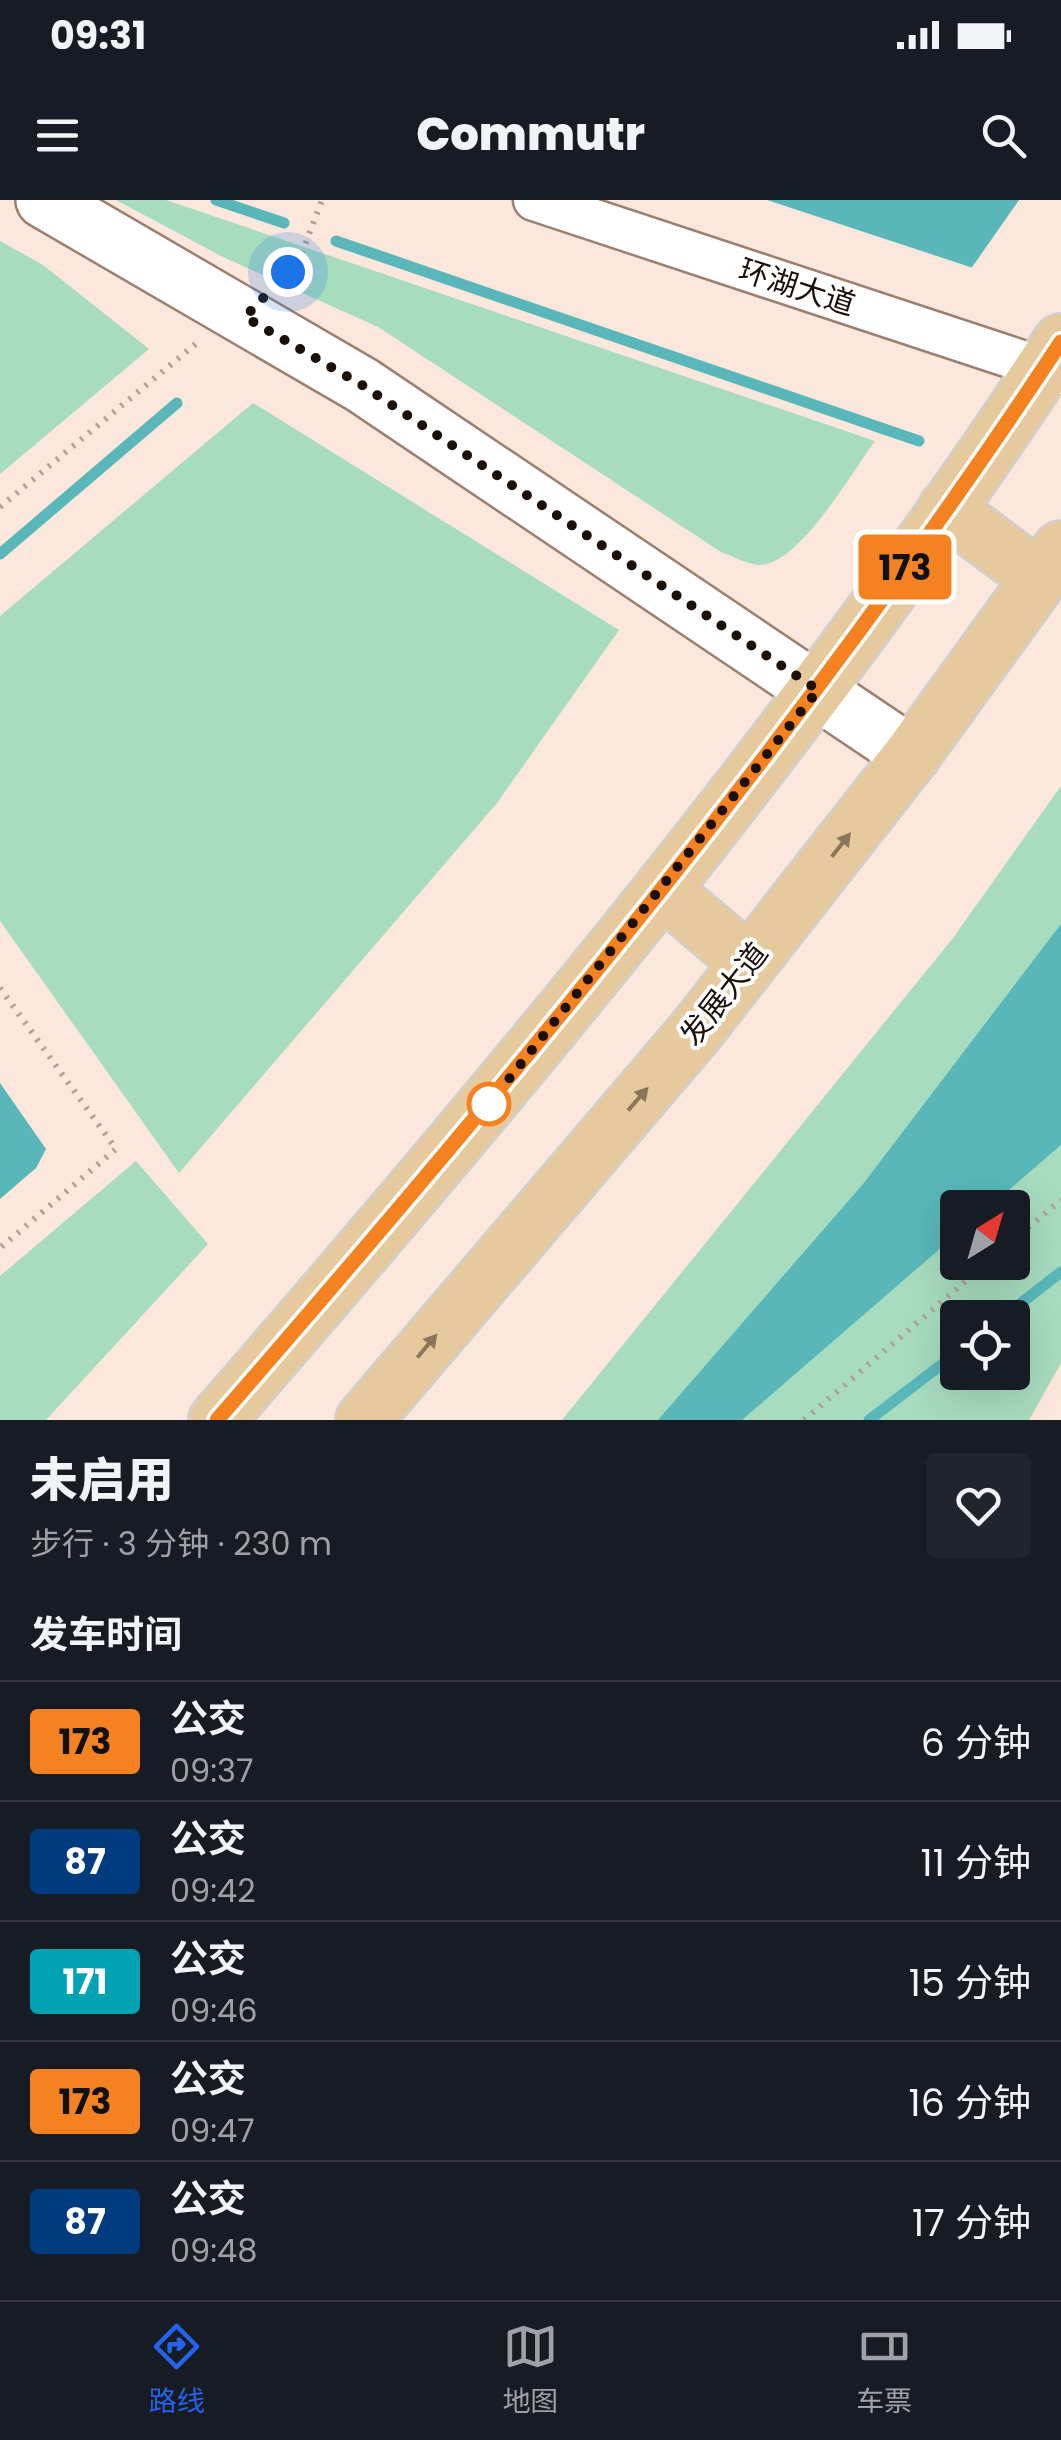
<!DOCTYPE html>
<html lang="zh">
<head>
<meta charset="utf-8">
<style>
	:root { --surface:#171b24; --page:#20242c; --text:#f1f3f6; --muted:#9ea1a6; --line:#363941; --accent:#2563eb }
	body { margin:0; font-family:Poppins,"Noto Sans SC",sans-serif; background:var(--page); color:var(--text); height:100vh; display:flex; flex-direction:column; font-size:38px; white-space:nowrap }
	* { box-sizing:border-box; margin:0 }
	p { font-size:32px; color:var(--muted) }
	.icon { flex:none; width:55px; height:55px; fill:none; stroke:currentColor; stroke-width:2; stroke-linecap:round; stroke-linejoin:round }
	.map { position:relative; height:1220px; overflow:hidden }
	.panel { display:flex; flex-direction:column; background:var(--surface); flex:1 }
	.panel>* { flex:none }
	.badge { padding:0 20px; border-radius:8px; font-size:35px; line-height:65px }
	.needle { width:65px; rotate:37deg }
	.controls { position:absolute; left:940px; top:990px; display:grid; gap:20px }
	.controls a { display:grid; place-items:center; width:90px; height:90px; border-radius:10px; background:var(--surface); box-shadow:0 10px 40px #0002; font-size:50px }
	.you { position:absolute; width:50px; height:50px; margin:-25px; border:8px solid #fff; border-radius:50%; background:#1a73e8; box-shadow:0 0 0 15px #1a73e833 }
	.map>.badge { position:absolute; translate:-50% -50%; box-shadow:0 0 0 5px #fff }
	h2 { padding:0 30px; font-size:38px; line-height:90px }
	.round { display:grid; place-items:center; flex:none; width:105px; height:105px; border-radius:10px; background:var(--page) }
	.summary { display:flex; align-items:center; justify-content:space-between; height:170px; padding:0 30px }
	h1 { font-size:48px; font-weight:800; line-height:75px }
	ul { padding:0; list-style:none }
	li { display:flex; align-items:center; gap:30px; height:120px; padding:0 30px; border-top:2px solid var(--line) }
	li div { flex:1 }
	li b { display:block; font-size:38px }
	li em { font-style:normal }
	li .badge { min-width:110px; font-weight:700; text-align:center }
	.status { display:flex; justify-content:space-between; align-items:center; height:70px; padding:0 50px; background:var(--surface); direction:ltr }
	.status svg { height:28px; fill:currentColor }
	header { display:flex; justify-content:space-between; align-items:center; height:130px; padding:0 30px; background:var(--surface); font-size:45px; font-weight:800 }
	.dock { display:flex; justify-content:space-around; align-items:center; height:140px; border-top:2px solid var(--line); background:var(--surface); font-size:28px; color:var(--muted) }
	.dock a { display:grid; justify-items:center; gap:5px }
	.dock .selected { color:var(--accent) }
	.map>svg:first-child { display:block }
	.green { fill:#a7dcbf; fill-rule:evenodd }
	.water { fill:#59b7ba }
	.pier { fill:#fbe7db }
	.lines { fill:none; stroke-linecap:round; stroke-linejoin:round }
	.stream { stroke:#59b7ba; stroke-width:11 }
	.street-casing { stroke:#9c7f6d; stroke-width:45 }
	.secondary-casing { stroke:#9c7f6d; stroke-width:60 }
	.primary-casing { stroke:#d1cfce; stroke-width:60 }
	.path { stroke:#b09f95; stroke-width:6; stroke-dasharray:2.5 8; stroke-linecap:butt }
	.street { stroke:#fff; stroke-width:40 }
	.secondary { stroke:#fff; stroke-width:55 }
	.primary { stroke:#e7c99e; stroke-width:55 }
	.oneway { fill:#8b755b }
	.line-casing { stroke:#fff; stroke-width:22 }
	.line { stroke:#f58220; stroke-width:15 }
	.walk { stroke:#1a0f09; stroke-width:10; stroke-dasharray:0 18 }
	.stop-dot { fill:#fff; stroke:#f58220; stroke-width:5 }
	.labels { text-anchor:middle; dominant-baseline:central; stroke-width:8; stroke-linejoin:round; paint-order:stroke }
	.street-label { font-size:30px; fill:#1a0f09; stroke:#fff }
</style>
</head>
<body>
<div class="status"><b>09:31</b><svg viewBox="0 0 49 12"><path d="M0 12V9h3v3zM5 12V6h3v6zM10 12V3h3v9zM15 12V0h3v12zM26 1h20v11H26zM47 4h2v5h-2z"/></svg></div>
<header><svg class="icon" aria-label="menu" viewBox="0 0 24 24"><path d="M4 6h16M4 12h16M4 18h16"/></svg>Commutr<svg class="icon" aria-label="search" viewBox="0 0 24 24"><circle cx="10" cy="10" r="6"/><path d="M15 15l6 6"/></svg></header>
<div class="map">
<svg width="1061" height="1220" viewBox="0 0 1061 1220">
	<rect width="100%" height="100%" fill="#fbe7db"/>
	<!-- green -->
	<path class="green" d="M 116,0 L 166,0 L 875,241 C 852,272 798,367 758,365 C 747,364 732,356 721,352 L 378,127 L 223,57 Z
		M 0,41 L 43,65 L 149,149 L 0,274 Z
		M 253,203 L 619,430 L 497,603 L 179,973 L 0,721 L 0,416 Z
		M 1061,586 L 1061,1163 L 1029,1220 L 562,1220 L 953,738 ZM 958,1008 L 1012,1008 L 1012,1062 L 958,1062 ZM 958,1118 L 1012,1118 L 1012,1172 L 958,1172 Z
		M 136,961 L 208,1044 L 46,1220 L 0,1220 L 0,1076 Z"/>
	<!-- water -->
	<path class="water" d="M 767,0 L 1061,0 L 1061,97 Z
		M 1061,724 L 1061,945 L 989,1007 L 958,1008 L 957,1034 L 742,1220 L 658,1220 L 863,984 Z
		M 0,883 L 46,949 L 36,968 L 0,999 Z"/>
	<!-- pier -->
	<path class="pier" d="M 1019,0 L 1061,0 L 1061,102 L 968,73 Z"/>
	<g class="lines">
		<!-- stream -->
		<path class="stream" d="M 216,0 L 284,23
			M 336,41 L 919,241
			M 0,354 L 177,203
			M 1002,1118 L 1061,1072
			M 869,1220 L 958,1152"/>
		<defs>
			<path id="street" d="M 534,0 L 1061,174"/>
			<path id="secondary" d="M 44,0 L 362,185 L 912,555"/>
			<path id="primary" d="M 946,309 L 1040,379
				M 663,690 L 749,763
				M 217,1220 C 517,875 810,525 1061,142
				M 364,1220 L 695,832 L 912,555 L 1061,349"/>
		</defs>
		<!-- street casing -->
		<use href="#street" class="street-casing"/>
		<!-- secondary casing -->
		<use href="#secondary" class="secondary-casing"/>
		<!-- primary casing -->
		<use href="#primary" class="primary-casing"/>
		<!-- path -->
		<path class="path" d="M 277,87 L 301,55 L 322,0
			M 0,307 L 198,142
			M 0,788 L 116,949 L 0,1048
			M 1012,1041 L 1061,1000
			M 804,1220 L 988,1062"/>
		<!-- street -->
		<use href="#street" class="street"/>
		<!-- secondary -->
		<use href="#secondary" class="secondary"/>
		<!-- primary -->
		<use href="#primary" class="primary"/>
	</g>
	<!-- one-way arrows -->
	<defs><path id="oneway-solid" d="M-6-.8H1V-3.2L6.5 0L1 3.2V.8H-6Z" transform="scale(2.5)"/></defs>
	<g class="oneway">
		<use href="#oneway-solid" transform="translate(841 645) rotate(-52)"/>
		<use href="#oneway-solid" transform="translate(638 899) rotate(-49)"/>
		<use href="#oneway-solid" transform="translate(427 1146) rotate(-50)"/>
	</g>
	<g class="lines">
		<defs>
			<path id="line" d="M 217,1220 C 517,875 809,524 1061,142"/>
		</defs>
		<!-- line casing -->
		<use href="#line" class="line-casing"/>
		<!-- line -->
		<use href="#line" class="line"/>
		<!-- walk -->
		<path class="walk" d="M 288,72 L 245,117 L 362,185 L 818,490 L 489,904"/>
	</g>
	<!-- markers -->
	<circle class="stop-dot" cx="489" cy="904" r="20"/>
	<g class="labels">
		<!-- street labels -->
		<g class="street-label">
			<text transform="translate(797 87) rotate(18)">环湖大道</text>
			<text transform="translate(724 794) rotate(-52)">发展大道</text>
		</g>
	</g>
</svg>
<div class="controls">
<a><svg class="needle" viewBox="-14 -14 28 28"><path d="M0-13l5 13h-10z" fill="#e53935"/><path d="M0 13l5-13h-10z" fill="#9ea1a6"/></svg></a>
<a><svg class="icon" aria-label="locate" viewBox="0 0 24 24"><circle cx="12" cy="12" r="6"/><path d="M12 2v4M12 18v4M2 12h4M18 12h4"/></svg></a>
</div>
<div class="you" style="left:288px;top:72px"></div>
<b class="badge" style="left:905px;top:367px;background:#f58220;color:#111">173</b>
</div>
<section class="panel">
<div class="summary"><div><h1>未启用</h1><p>步行 · 3 分钟 · 230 m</p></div><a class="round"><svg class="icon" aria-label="heart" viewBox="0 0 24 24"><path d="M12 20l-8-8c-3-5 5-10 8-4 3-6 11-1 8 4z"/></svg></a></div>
<h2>发车时间</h2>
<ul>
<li><span class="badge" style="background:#f58220;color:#111">173</span><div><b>公交</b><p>09:37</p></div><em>6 分钟</em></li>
<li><span class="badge" style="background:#003b80;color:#fff">87</span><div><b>公交</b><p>09:42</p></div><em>11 分钟</em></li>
<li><span class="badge" style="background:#00a3b4;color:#fff">171</span><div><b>公交</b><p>09:46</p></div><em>15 分钟</em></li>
<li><span class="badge" style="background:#f58220;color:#111">173</span><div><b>公交</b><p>09:47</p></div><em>16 分钟</em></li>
<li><span class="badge" style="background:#003b80;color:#fff">87</span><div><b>公交</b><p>09:48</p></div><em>17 分钟</em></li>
</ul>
</section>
<nav class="dock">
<a class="selected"><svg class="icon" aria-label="directions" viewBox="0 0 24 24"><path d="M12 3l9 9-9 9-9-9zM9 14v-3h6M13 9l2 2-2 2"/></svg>路线</a>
<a><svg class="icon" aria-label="map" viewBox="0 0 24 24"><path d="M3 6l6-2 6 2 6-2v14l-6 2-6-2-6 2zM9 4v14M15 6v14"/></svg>地图</a>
<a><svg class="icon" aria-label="tickets" viewBox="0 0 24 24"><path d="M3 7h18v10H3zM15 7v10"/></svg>车票</a>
</nav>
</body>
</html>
